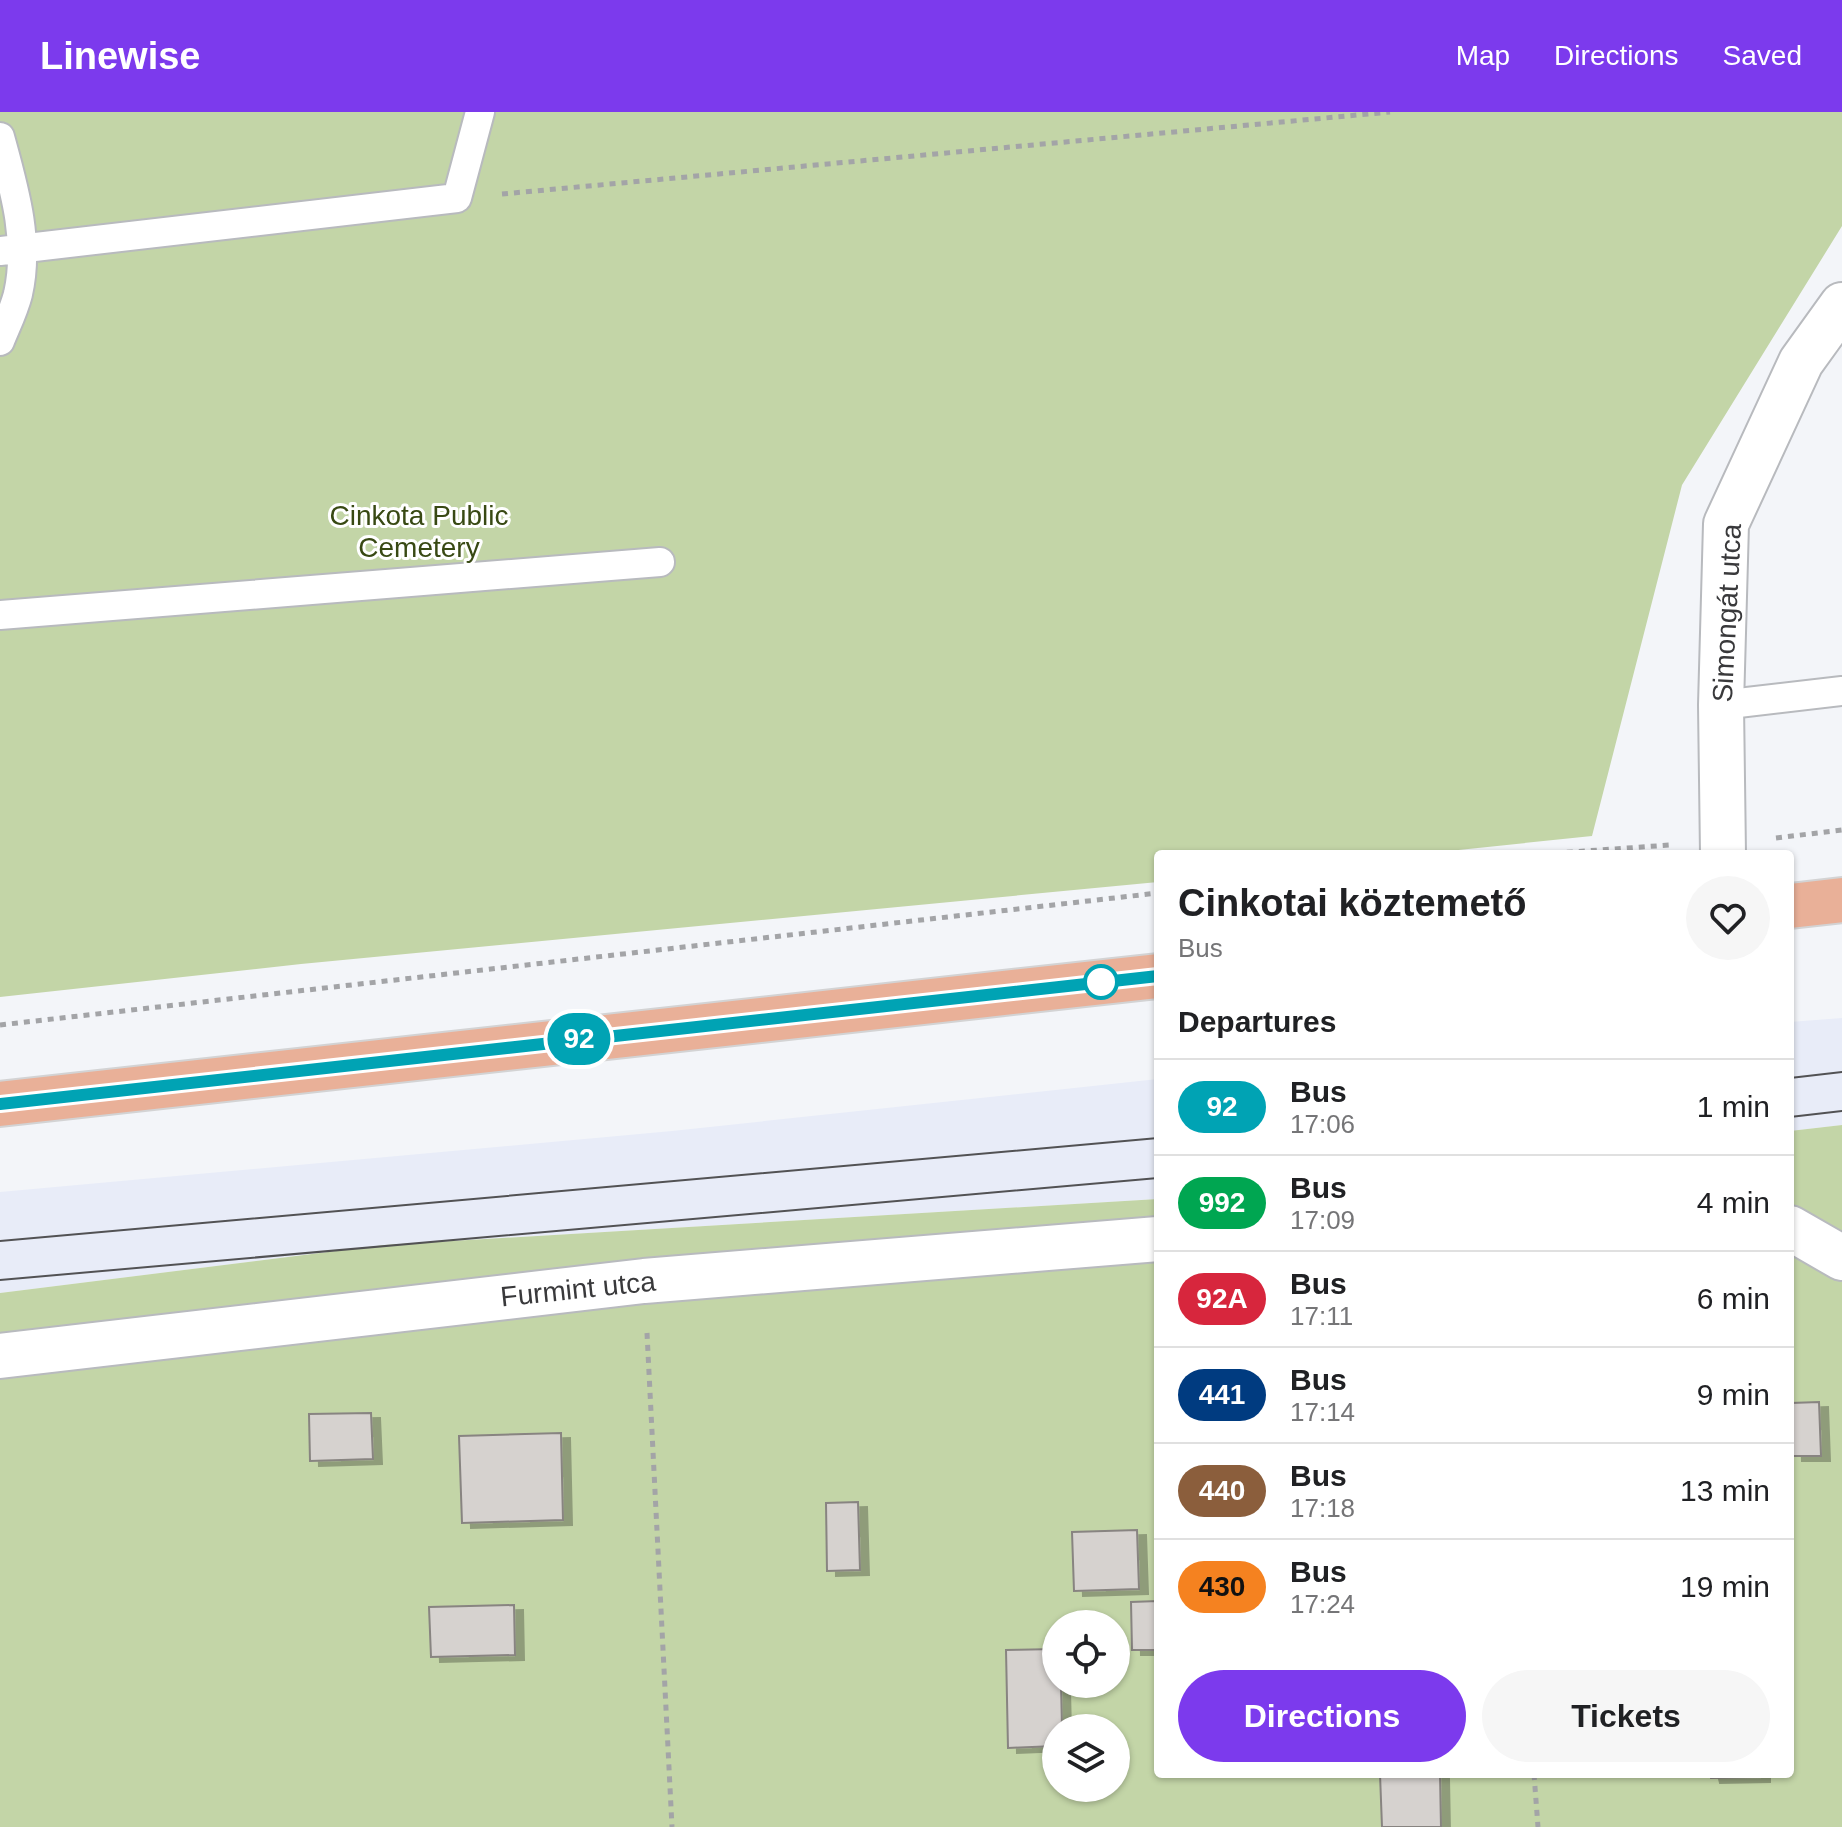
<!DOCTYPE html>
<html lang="en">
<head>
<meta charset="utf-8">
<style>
	:root { --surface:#fff; --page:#f6f6f6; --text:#202124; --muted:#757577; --line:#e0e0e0; --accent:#7c3aed }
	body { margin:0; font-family:Helvetica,sans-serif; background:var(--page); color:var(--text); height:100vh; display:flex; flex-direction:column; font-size:30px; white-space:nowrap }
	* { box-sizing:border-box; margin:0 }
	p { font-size:26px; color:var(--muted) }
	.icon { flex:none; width:44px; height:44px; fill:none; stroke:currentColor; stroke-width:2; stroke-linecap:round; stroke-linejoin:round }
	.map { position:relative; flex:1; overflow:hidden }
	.side { position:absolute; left:1154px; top:738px; width:640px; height:928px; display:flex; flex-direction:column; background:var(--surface); border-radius:8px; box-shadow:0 2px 6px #0004 }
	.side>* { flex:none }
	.badge { padding:0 16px; border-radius:26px; font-size:28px; line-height:52px }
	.buttons { position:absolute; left:1042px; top:1498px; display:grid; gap:16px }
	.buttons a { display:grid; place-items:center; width:88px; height:88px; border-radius:50%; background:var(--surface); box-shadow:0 2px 6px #0004; font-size:40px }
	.map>.badge { position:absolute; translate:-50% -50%; box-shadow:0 0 0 4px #fff }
	h2 { padding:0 24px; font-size:30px; line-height:72px }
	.round { display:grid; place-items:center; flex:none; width:84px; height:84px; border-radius:42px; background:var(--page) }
	.head { display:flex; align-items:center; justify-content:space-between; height:136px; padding:0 24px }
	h1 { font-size:38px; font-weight:800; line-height:60px }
	.cta { display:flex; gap:16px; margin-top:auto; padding:16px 24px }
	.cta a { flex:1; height:92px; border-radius:48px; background:var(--accent); color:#fff; font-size:32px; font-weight:800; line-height:92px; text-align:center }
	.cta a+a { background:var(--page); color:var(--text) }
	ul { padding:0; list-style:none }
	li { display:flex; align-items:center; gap:24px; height:96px; padding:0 24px; border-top:2px solid var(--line) }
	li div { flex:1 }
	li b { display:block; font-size:30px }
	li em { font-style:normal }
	li .badge { min-width:88px; font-weight:700; text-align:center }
	header { display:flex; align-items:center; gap:48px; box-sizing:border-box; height:112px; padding:0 40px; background:var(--accent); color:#fff }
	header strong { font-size:38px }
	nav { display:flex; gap:44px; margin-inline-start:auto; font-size:28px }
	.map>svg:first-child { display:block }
	.built { fill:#e8ecf8 }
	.green { fill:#c3d5a7; fill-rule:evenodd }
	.building { fill:#d6d2cf; stroke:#888481; stroke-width:2; filter:url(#shadow) }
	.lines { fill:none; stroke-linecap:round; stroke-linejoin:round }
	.service-casing { stroke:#b8babe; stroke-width:32 }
	.minor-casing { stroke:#b8babe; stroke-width:48 }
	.primary-casing { stroke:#d3d3d4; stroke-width:48 }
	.path { stroke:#a3a4a7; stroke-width:5; stroke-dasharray:6 6; stroke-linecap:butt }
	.service { stroke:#fff; stroke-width:28 }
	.minor { stroke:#fff; stroke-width:44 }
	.primary { stroke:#e9b098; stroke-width:44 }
	.tram { stroke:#525254; stroke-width:2 }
	.line-casing { stroke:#fff; stroke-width:18 }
	.line { stroke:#00a3b4; stroke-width:12 }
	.stop-dot { fill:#fff; stroke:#00a3b4; stroke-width:4 }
	.labels { text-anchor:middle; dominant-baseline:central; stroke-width:6; stroke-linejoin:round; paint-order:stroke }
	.park-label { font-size:28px; fill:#384913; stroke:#fff }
	.street-label { font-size:28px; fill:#39393b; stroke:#fff }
</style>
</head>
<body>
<header>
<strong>Linewise</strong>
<nav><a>Map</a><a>Directions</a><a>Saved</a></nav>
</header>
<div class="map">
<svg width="1842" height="1715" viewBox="0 0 1842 1715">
	<defs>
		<filter id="shadow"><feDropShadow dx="9" dy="5" stdDeviation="0" flood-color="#0004"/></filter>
	</defs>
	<rect width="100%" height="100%" fill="#f3f5f9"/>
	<!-- built -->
	<path class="built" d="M 1842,906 L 1842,1013 L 1790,1019 L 1790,910 Z
		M 1158,967 L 1158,1087 L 384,1133 L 0,1181 L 0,1080 L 672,1019 Z"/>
	<!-- green -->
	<path class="green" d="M 0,0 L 1842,0 L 1842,114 L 1682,373 L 1592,724 L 1420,742 L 1158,742 L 1158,770 L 301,852 L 0,885 Z
		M 1842,1013 L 1842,1715 L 0,1715 L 0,1181 L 384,1133 L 1158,1087 L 1158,1662 L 1790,1662 L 1790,1019 ZM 1056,1512 L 1116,1512 L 1116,1572 L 1056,1572 ZM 1056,1616 L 1116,1616 L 1116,1676 L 1056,1676 Z"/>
	<!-- building -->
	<path class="building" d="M 1819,1290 L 1821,1344 L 1793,1344 L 1791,1291 Z
		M 371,1301 L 373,1347 L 310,1349 L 309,1302 Z
		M 561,1321 L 563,1408 L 462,1411 L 459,1324 Z
		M 858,1390 L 860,1458 L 827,1459 L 826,1391 Z
		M 1137,1418 L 1139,1477 L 1074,1479 L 1072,1420 Z
		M 1158,1489 L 1158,1538 L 1132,1538 L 1131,1490 Z
		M 514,1493 L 515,1543 L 431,1545 L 429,1495 Z
		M 1056,1537 L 1056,1572 L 1061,1572 L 1062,1616 L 1056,1616 L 1056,1634 L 1008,1636 L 1006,1538 Z
		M 1380,1662 L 1440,1662 L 1441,1715 L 1382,1715 Z
		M 1710,1662 L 1761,1662 L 1761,1665 L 1711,1666 Z"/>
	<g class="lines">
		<defs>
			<path id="service" d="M 0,25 C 14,76 30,129 18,182 C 14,198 6,214 0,229
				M 0,139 L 457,86 L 480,0
				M 0,503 L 660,450
				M 1721,593 L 1842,579"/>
			<path id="minor" d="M 1723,742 L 1721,593 L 1726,412 L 1801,250 L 1842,193
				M 1790,1116 L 1842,1146
				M 0,1244 L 644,1169 L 1158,1127"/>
			<path id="primary" d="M 1790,794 L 1842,788
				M 0,992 L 1158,864"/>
		</defs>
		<!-- service casing -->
		<use href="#service" class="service-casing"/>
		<!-- minor casing -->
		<use href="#minor" class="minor-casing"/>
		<!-- primary casing -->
		<use href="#primary" class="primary-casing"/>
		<!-- path -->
		<path class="path" d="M 502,82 L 1390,0
			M 1776,726 L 1842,718
			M 1543,742 L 1670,733
			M 0,913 L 1158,781
			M 647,1221 L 672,1715
			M 1534,1662 L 1538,1715"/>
		<!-- service -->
		<use href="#service" class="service"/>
		<!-- minor -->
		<use href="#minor" class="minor"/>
		<!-- primary -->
		<use href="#primary" class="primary"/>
		<!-- tram -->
		<path class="tram" d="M 1790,966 L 1842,960
			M 1790,1005 L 1842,999
			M 0,1129 L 1158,1026
			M 0,1168 L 1158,1066"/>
	</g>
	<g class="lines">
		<defs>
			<path id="line" d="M 0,992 L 1158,864"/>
		</defs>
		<!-- line casing -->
		<use href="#line" class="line-casing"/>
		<!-- line -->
		<use href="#line" class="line"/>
	</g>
	<!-- markers -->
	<circle class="stop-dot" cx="1101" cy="870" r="16"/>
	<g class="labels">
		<!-- park labels -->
		<g class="park-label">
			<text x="419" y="403">Cinkota Public<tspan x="419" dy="32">Cemetery</tspan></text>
		</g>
		<!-- street labels -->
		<g class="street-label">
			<text transform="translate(1727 501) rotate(-87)">Simongát utca</text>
			<text transform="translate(578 1177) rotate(-6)">Furmint utca</text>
		</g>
	</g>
</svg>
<div class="buttons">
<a><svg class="icon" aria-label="locate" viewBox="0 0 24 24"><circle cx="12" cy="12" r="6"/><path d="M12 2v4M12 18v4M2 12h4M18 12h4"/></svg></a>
<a><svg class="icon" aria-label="layers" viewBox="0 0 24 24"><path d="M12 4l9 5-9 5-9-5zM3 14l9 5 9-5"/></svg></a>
</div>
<b class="badge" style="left:579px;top:927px;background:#00a3b4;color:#fff">92</b>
<section class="side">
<div class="head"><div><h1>Cinkotai köztemető</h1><p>Bus</p></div><a class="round"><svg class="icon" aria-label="heart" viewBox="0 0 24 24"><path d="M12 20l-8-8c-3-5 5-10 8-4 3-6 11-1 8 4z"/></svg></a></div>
<h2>Departures</h2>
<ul>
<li><span class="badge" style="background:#00a3b4;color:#fff">92</span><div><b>Bus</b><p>17:06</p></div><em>1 min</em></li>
<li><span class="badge" style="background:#00a651;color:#fff">992</span><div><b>Bus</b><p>17:09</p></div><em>4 min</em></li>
<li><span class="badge" style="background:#d7263d;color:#fff">92A</span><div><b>Bus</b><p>17:11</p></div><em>6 min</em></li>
<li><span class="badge" style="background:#003b80;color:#fff">441</span><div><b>Bus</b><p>17:14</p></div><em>9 min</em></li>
<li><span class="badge" style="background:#8b5e3c;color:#fff">440</span><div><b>Bus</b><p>17:18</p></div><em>13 min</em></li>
<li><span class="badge" style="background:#f58220;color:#111">430</span><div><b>Bus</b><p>17:24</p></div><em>19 min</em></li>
</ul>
<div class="cta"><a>Directions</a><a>Tickets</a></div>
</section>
</div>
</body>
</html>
